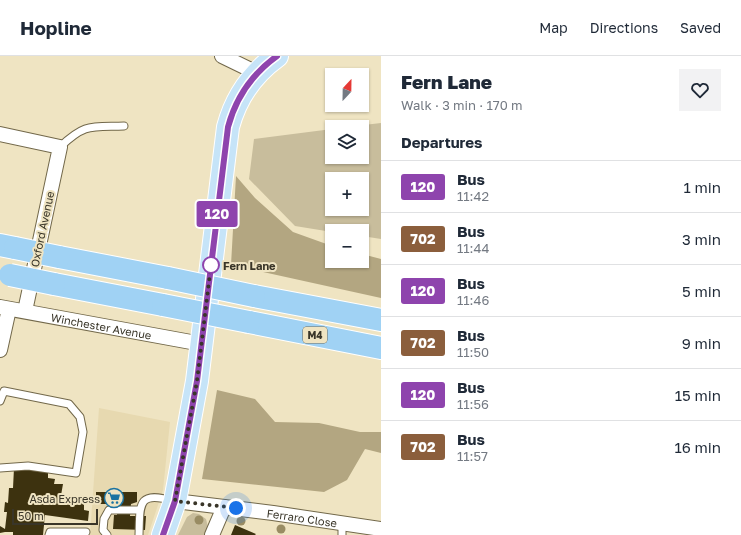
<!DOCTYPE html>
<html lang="en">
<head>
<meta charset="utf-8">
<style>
	:root { --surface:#fff; --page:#f2f2f3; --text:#1f2937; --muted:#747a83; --line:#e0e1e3 }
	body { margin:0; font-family:"Golos Text",sans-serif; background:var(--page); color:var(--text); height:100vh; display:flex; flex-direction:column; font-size:15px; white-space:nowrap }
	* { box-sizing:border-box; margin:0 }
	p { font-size:13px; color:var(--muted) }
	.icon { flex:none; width:22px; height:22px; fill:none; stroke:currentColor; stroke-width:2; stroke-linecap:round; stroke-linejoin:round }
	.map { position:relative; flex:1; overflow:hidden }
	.sheet { display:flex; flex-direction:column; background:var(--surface); width:360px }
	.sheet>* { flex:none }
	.badge { padding:0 8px; border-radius:3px; font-size:14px; line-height:26px }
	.needle { width:26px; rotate:22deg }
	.fabs { position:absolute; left:325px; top:12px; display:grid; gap:8px }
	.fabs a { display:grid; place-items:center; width:44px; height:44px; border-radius:0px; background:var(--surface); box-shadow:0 1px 3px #0004; font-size:20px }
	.scale { position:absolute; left:12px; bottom:10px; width:86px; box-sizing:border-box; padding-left:4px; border:2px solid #393528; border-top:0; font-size:11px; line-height:14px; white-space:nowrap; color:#393528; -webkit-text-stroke:3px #efe4c2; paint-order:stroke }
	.you { position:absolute; width:20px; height:20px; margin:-10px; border:3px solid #fff; border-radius:50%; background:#1a73e8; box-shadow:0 0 0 6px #1a73e833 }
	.map>.badge { position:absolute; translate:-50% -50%; box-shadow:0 0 0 2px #fff }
	h2 { padding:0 20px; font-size:15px; line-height:36px }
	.round { display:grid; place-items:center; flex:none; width:42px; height:42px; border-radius:0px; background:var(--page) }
	.overview { display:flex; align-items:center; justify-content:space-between; height:68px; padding:0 20px }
	h1 { font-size:19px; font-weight:800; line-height:30px }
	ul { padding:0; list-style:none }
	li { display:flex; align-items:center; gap:12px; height:52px; padding:0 20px; border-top:1px solid var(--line) }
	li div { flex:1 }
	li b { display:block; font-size:15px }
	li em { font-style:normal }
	li .badge { min-width:44px; font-weight:700; text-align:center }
	header { display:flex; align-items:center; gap:24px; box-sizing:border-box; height:56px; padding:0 20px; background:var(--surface); border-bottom:1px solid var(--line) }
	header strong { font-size:19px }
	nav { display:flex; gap:22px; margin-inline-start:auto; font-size:14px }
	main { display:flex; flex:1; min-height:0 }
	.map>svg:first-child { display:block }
	.built { fill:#e7d9b0 }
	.green { fill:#c8bd9c; fill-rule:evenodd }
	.forest { fill:#b3a681 }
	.building { fill:#3d320f }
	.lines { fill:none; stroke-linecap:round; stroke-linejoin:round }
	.lane-casing { stroke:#72684a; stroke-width:9 }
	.street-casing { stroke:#72684a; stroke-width:16 }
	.primary-casing { stroke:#fff; stroke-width:24 }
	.highway-casing { stroke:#fff; stroke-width:24 }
	.lane { stroke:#fff; stroke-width:7 }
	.street { stroke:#fff; stroke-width:14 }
	.primary { stroke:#c6e4f8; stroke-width:22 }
	.highway { stroke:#a0d2f4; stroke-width:22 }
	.highway-bridge-casing { stroke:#fff; stroke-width:24; stroke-linecap:butt }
	.highway-bridge { stroke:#a0d2f4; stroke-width:22 }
	.tree { fill:#998c63 }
	.line-casing { stroke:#fff; stroke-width:9 }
	.line { stroke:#8e44ad; stroke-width:6 }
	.walk { stroke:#393528; stroke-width:4; stroke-dasharray:0 7.2 }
	.stop-dot { fill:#fff; stroke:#8e44ad; stroke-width:2 }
	.labels { text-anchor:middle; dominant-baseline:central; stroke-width:4; stroke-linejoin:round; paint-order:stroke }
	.shield { fill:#efe4c2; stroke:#706a56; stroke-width:1 }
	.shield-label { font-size:10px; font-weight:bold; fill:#393528 }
	.street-label { font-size:11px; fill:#393528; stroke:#efe4c2 }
	.stop-label { font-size:11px; font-weight:bold; fill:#393528; stroke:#efe4c2; text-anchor:start }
	.poi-label { font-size:11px; fill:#393528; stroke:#efe4c2; text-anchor:end }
</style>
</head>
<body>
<header>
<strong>Hopline</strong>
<nav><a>Map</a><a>Directions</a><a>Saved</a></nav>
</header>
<main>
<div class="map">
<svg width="381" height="479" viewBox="0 0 381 479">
	<rect width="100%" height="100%" fill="#efe4c2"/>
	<!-- built -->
	<path class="built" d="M 99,352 L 170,366 L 163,434 L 148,479 L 90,479 Z"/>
	<!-- green -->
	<path class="green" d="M 381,67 L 381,183 L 362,180 L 362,175 L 332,176 L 295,170 L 249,123 L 254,83 L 332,73 L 332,101 L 362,101 L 362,71 L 347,71 ZM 332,123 L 362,123 L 362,153 L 332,153 Z
		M 193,457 L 199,458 L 206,463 L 208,471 L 206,479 L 178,479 L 187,461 Z"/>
	<!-- forest -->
	<path class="forest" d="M 236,120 L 255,142 L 293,176 L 332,190 L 332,205 L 362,205 L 362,198 L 381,203 L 381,242 L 231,209 Z
		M 217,334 L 255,343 L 275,366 L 319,367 L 360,376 L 381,376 L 381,397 L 365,393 L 347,424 L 324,436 L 202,423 Z"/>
	<!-- building -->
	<path class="building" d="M 14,412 L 48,415 L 48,422 L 55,423 L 54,428 L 63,428 L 60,445 L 84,447 L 84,454 L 89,455 L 88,465 L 45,459 L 43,479 L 13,479 L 13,476 L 5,476 L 0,477 L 0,470 L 5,473 L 7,456 L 4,456 L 5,446 L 8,447 L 9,432 L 13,432 Z
		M 96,436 L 137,436 L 137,446 L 131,448 L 130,460 L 146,460 L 145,474 L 113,473 L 114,459 L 117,459 L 117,448 L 96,448 Z
		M 235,469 L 256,478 L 255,479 L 231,479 Z"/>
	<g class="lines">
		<defs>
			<path id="lane" d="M 60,91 C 85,67 91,71 124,70
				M 0,345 L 4,335 L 69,348 L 80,361 L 83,376 L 76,417 L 28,410 L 0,412
				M 49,479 L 50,476 L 86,476
				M 107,479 L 103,474 L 104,463 L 109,454 L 140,454
				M 139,479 C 140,449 137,434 173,445
				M 342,479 L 342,467"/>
			<g id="street">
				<path d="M 222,0 L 257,17"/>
				<path d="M 0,78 L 60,91 L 25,255"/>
				<path id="s1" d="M 0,251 L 202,288"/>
				<path d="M 0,294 L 9,253"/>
				<path id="s2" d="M 175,445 L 273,457 L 381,473"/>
				<path d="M 212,479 L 224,451"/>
			</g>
			<path id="primary" d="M 163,479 L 175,445 L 197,325 L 228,71 C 236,41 252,18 277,0"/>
			<path id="highway" d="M 0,189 L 15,192
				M 59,201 L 168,222
				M 54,228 L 163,249
				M 254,240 L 381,264
				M 249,266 L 381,292"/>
		</defs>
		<!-- lane casing -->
		<use href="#lane" class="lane-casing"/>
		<!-- street casing -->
		<use href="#street" class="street-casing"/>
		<!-- primary casing -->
		<use href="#primary" class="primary-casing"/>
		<!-- highway casing -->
		<use href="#highway" class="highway-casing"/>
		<!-- lane -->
		<use href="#lane" class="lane"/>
		<!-- street -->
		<use href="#street" class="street"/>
		<!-- primary -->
		<use href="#primary" class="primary"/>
		<!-- highway -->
		<use href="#highway" class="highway"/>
		<defs>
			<path id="highway-bridge" d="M 15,192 L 59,201
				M 10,219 L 54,228
				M 168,222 L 254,240
				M 163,249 L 249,266"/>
		</defs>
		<!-- highway-bridge casing -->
		<use href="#highway-bridge" class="highway-bridge-casing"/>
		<!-- highway-bridge -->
		<use href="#highway-bridge" class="highway-bridge"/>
	</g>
	<!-- trees -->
	<g class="tree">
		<circle cx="199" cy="464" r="4.5"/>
		<circle cx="241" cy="465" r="4.5"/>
		<circle cx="281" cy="473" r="4.5"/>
	</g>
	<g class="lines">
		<defs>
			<path id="line" d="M 163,479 L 175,445 L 197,325 L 228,71 C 236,41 252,18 277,0"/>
		</defs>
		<!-- line casing -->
		<use href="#line" class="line-casing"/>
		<!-- line -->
		<use href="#line" class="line"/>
		<!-- walk -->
		<path class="walk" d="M 211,209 L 197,325 L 175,445 L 236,452"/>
	</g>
	<!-- icons -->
	<defs>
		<symbol id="supermarket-ring" viewBox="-11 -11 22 22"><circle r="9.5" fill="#efe4c2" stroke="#1b73a2" stroke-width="1.5"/><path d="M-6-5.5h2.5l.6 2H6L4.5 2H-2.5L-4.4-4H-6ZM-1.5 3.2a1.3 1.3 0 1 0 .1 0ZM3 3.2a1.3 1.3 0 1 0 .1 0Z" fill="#1b73a2"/></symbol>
	</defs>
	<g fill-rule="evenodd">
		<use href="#supermarket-ring" x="103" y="431" width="22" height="22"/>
	</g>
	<!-- markers -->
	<circle class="stop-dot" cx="211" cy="209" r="8"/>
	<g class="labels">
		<!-- shield labels -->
		<rect class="shield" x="303" y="271" width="24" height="16" rx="3"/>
		<g class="shield-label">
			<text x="315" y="279">M4</text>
		</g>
		<!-- street labels -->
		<g class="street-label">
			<text transform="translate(42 173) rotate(-78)">Oxford Avenue</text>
			<text stroke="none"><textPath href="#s1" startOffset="103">Winchester Avenue</textPath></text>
			<text stroke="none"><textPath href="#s2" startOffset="128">Ferraro Close</textPath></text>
		</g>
		<!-- stop labels -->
		<g class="stop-label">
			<text x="223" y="209">Fern Lane</text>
		</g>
		<!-- poi labels -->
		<g class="poi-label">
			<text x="100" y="442">Asda Express</text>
		</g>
	</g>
</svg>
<div class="fabs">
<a><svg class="needle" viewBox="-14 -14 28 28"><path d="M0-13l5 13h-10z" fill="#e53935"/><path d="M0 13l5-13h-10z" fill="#747a83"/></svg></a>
<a><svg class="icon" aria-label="layers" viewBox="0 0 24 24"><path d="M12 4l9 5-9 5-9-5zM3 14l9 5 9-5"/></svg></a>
<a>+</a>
<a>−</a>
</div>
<div class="scale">50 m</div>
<div class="you" style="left:236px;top:452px"></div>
<b class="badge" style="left:217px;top:158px;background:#8e44ad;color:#fff">120</b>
</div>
<section class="sheet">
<div class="overview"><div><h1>Fern Lane</h1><p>Walk · 3 min · 170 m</p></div><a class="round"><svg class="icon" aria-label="heart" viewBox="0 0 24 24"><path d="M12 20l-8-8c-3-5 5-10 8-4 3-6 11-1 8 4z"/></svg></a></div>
<h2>Departures</h2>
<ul>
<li><span class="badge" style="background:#8e44ad;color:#fff">120</span><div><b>Bus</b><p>11:42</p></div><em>1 min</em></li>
<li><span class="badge" style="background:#8b5e3c;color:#fff">702</span><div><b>Bus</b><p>11:44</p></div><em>3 min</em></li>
<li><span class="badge" style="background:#8e44ad;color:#fff">120</span><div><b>Bus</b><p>11:46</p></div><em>5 min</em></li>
<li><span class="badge" style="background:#8b5e3c;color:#fff">702</span><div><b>Bus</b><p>11:50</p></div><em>9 min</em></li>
<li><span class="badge" style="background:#8e44ad;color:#fff">120</span><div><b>Bus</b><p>11:56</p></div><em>15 min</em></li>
<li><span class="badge" style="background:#8b5e3c;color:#fff">702</span><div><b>Bus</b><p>11:57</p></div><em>16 min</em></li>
</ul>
</section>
</main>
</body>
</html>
